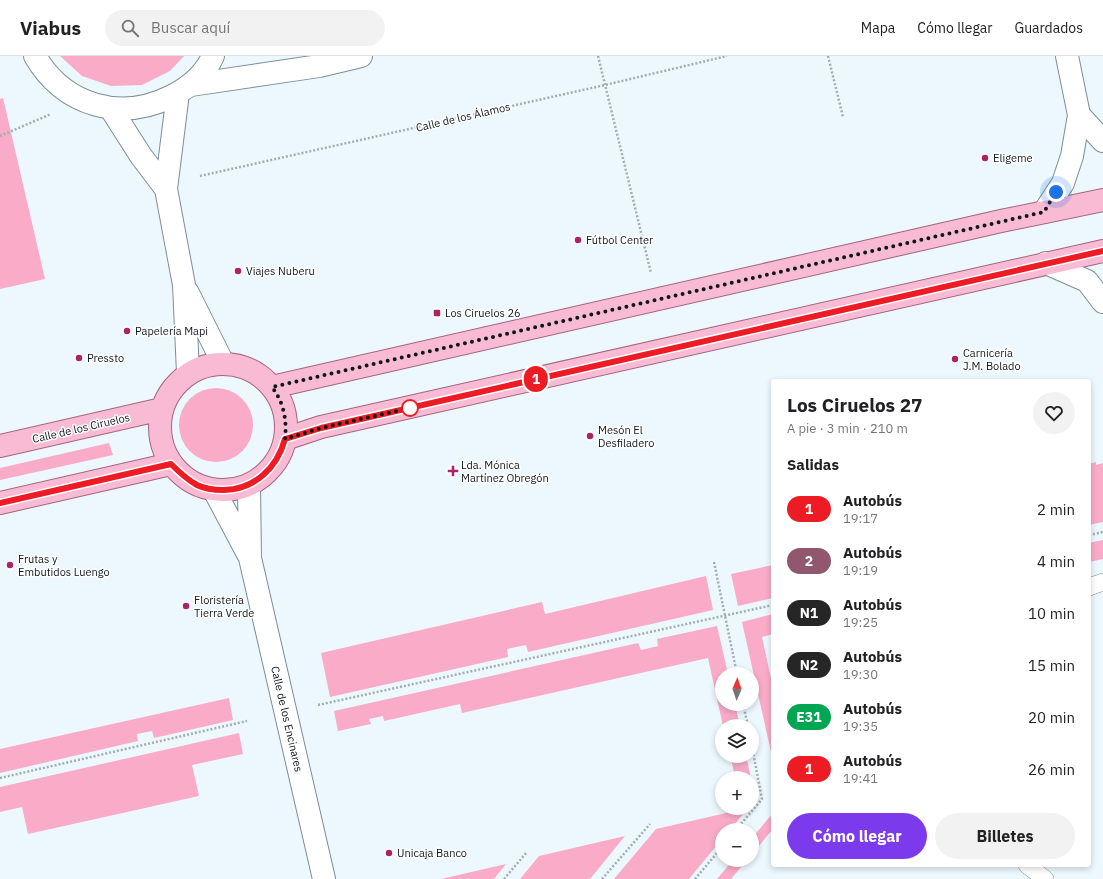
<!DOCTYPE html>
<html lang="es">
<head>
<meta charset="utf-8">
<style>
	:root { --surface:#fff; --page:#f2f2f2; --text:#202124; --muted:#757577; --line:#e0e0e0; --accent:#7c3aed }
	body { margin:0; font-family:"IBM Plex Sans",sans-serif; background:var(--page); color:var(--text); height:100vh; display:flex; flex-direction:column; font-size:15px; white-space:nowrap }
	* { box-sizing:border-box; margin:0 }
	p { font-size:13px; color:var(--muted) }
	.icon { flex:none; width:22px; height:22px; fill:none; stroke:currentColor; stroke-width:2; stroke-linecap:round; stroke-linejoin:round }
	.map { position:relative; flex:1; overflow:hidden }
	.drawer { position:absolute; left:771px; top:323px; width:320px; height:488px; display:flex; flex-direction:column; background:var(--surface); border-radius:4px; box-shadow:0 2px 6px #0003 }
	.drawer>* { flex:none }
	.badge { padding:0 8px; border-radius:13px; font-size:14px; line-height:26px }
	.needle { width:26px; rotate:2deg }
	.fabs { position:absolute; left:715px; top:611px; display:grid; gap:8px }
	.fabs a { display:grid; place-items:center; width:44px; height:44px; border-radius:50%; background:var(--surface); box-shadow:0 2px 6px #0003; font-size:20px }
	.you { position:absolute; width:20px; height:20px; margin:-10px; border:3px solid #fff; border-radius:50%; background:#1a73e8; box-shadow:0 0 0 6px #1a73e833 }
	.map>.badge { position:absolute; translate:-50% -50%; box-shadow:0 0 0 2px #fff }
	h2 { padding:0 16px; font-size:15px; line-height:36px }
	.round { display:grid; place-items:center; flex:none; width:42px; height:42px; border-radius:21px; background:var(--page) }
	.summary { display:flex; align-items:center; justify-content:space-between; height:68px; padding:0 16px }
	h1 { font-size:19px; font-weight:700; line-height:30px }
	.cta { display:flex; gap:8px; margin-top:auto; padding:8px 16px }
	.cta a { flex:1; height:46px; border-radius:24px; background:var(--accent); color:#fff; font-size:16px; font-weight:700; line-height:46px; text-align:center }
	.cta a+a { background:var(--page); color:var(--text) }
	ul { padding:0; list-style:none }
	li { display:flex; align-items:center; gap:12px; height:52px; padding:0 16px }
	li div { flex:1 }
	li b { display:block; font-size:15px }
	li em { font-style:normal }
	li .badge { min-width:44px; font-weight:700; text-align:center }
	header { display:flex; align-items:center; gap:24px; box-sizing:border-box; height:56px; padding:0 20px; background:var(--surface); border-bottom:1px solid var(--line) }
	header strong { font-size:19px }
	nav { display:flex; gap:22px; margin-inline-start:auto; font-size:14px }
	.search { width:280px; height:36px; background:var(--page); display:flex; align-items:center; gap:10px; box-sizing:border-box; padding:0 14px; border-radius:22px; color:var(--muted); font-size:15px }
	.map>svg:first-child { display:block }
	.green { fill:#faabc8 }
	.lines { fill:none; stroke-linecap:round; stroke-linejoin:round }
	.service-casing { stroke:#7c8e98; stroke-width:18 }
	.minor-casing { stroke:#7c8e98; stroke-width:24 }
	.primary-casing { stroke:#a5647f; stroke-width:24 }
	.path { stroke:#a3adb3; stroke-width:2.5; stroke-dasharray:2 2; stroke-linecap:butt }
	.service { stroke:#fff; stroke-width:17 }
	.minor { stroke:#fff; stroke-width:22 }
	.primary { stroke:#f9bbd3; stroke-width:22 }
	.line-casing { stroke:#fff; stroke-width:9 }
	.line { stroke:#ed1c24; stroke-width:6 }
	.walk { stroke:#10171b; stroke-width:4; stroke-dasharray:0 7.2 }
	.poi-dot { fill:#ab2367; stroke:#fff; stroke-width:1.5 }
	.stop-dot { fill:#fff; stroke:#ed1c24; stroke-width:2 }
	.labels { text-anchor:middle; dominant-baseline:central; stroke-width:3; stroke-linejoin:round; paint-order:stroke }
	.street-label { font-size:11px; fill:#10171b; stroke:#fff }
	.poi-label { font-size:11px; fill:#10171b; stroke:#fff; text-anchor:start }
</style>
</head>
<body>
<header>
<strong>Viabus</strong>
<div class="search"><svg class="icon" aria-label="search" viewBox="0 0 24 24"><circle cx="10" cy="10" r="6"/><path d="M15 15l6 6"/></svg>Buscar aquí</div>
<nav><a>Mapa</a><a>Cómo llegar</a><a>Guardados</a></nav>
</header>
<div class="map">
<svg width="1103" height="823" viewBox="0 0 1103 823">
	<rect width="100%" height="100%" fill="#ecf8fe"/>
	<!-- green -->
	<path class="green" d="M 60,0 L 184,0 L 170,15 L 142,29 L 111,30 L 82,20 Z
		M 3,42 L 45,223 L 0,233 L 0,43 Z
		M179 369a37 37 0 1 1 74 0a37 37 0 1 1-74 0Z
		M 109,387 L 113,399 L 0,424 L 0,412 Z
		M 1096,406 L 1096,409 L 1103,407 L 1103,466 L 1089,469 L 1089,408 Z
		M 1103,484 L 1103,503 L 1089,506 L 1089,487 Z
		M 773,509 L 773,542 L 738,550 L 731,518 Z
		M 706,520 L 713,554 L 528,596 L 526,589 L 507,593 L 508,601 L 330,641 L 321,597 L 542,546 L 545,558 Z
		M 773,558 L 773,578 L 762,581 L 773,632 L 773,705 L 742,566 Z
		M 717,570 L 728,618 L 722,618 L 722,648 L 735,648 L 740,670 L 723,670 L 708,602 L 462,657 L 460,648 L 384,665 L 383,660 L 369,663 L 371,668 L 338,675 L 334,655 L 638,587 L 641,594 L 658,590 L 657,583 Z
		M 229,642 L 233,664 L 154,682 L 152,675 L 137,678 L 138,685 L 0,717 L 0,693 Z
		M 239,677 L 243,698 L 192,709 L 199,740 L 28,778 L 22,751 L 0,756 L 0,731 Z
		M 735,700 L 746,700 L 751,722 L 735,722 L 731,702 L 735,701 Z
		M 748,752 L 730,774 L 722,774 L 722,783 L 689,823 L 614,823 L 656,773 Z
		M 773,757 L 773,773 L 752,798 L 752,782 Z
		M 625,780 L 590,823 L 520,823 L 539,800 Z
		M 733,804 L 747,804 L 731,823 L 717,823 Z
		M 506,808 L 494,823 L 441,823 Z"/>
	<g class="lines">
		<defs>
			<path id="service" d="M 1089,531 L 1103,526
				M 1027,809 L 1045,823"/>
			<path id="minor" d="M 35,0 C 64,50 121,66 172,40 C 190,31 205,18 213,0
				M 191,29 L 319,10 L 361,0
				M 178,37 L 166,133 L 184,229 L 188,317
				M 111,53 L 141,100 L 166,133
				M 1079,59 L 1103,85
				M 1044,156 L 1063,127 L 1072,100 L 1079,59 L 1067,0
				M 1046,207 L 1087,225 L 1103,246
				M 188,237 L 223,307
				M 249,429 L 250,502 L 324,823
				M 214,434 L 248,498"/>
			<path id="primary" d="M160 371a63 63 0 1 1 126 0a63 63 0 1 1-126 0Z
				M 272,331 L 1001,165 L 1103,144
				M 285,383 L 321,371 L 1103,195
				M 0,390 L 162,353
				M 0,447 L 171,408"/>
		</defs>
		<!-- service casing -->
		<use href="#service" class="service-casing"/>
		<!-- minor casing -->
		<use href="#minor" class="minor-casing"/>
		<!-- primary casing -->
		<use href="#primary" class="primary-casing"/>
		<!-- path -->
		<path class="path" d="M 598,0 L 651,217
			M 828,0 L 843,61
			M 0,80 L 51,58
			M 200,120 L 605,29 L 727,0
			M 1089,479 L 1103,476
			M 714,506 L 737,618
			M 743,648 L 748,670
			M 318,649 L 773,549
			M 0,722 L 247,665
			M 736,774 L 762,743 L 752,691
			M 504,823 L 527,796
			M 602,823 L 650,768
			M 695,823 L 722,791"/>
		<!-- service -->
		<use href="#service" class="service"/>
		<!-- minor -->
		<use href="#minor" class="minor"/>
		<!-- primary -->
		<use href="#primary" class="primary"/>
	</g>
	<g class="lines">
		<defs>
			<path id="line" d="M 0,447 L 171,408 C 179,416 186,423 197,429 C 205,433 215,434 224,434 C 255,433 277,412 285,383 L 321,372 L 1103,195"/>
		</defs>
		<!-- line casing -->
		<use href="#line" class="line-casing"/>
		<!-- line -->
		<use href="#line" class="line"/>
		<!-- walk -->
		<path class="walk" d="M 410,352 L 321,372 L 285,383 C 287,364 284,347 272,331 L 1044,156 L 1056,136"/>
	</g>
	<!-- markers -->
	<g class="poi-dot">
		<circle cx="985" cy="102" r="4"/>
		<circle cx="578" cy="184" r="4"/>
		<circle cx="238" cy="215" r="4"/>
		<rect x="433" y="253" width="8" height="8" rx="2"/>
		<circle cx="127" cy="275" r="4"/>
		<circle cx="79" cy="302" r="4"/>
		<circle cx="955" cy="303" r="4"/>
		<circle cx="590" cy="380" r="4"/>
		<path d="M451 409h4v4h4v4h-4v4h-4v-4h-4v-4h4z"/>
		<circle cx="10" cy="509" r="4"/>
		<circle cx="186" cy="550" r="4"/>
		<circle cx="389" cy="797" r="4"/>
	</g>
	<circle class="stop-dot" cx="410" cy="352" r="8"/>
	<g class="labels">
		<!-- street labels -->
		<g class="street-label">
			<text transform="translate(463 61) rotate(-13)">Calle de los Álamos</text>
			<text transform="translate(81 372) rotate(-13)">Calle de los Ciruelos</text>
			<text transform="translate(287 663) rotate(77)">Calle de los Encinares</text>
		</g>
		<!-- poi labels -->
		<g class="poi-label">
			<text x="993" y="102">Eligeme</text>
			<text x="586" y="184">Fútbol Center</text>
			<text x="246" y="215">Viajes Nuberu</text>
			<text x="445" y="257">Los Ciruelos 26</text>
			<text x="135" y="275">Papelería Mapi</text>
			<text x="963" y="297">Carnicería<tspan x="963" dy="13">J.M. Bolado</tspan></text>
			<text x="87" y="302">Pressto</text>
			<text x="598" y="374">Mesón El<tspan x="598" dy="13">Desfiladero</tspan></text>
			<text x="461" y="409">Lda. Mónica<tspan x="461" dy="13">Martínez Obregón</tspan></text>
			<text x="18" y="503">Frutas y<tspan x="18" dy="13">Embutidos Luengo</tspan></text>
			<text x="194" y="544">Floristería<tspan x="194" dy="13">Tierra Verde</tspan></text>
			<text x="397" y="797">Unicaja Banco</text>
		</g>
	</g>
</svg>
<div class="fabs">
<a><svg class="needle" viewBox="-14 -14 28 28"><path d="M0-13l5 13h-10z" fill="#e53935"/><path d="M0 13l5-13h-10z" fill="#757577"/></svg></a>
<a><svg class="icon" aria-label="layers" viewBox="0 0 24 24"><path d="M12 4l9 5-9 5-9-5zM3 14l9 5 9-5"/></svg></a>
<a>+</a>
<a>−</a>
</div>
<div class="you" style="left:1056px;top:136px"></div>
<b class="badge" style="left:536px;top:323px;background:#ed1c24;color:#fff">1</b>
<section class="drawer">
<div class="summary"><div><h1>Los Ciruelos 27</h1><p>A pie · 3 min · 210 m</p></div><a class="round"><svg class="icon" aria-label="heart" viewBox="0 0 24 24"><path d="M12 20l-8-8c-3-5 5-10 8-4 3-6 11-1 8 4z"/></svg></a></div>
<h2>Salidas</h2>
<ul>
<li><span class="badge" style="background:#ed1c24;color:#fff">1</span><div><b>Autobús</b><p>19:17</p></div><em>2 min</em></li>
<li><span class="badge" style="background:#91576f;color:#fff">2</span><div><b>Autobús</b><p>19:19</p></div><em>4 min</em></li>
<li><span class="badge" style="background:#262626;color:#fff">N1</span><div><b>Autobús</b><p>19:25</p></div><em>10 min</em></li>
<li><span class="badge" style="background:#262626;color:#fff">N2</span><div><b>Autobús</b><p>19:30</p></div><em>15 min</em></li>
<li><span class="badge" style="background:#00a651;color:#fff">E31</span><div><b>Autobús</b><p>19:35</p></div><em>20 min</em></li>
<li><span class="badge" style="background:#ed1c24;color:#fff">1</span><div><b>Autobús</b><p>19:41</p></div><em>26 min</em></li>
</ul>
<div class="cta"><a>Cómo llegar</a><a>Billetes</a></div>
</section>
</div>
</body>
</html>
